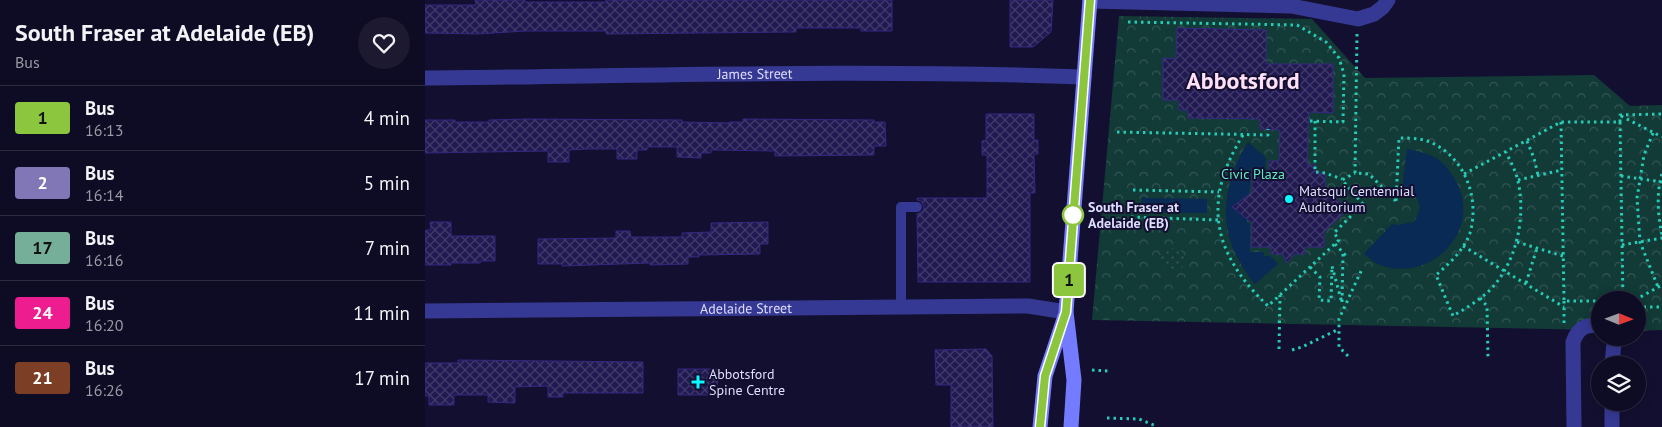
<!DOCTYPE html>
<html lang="en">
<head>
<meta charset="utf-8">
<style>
	:root { --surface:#0e0b24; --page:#1c1931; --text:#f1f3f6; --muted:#9b9ba6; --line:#2e2b41 }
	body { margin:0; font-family:"PT Sans",sans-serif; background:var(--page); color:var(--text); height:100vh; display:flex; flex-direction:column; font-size:19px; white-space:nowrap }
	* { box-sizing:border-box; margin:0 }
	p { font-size:16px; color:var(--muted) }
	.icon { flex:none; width:28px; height:28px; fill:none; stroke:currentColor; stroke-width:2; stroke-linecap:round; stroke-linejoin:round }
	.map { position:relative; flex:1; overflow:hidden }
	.sheet { display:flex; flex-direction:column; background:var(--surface); width:425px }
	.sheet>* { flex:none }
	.badge { padding:0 10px; border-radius:4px; font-size:18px; line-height:32px }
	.needle { width:32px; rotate:91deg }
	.fabs { position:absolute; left:1166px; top:291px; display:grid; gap:10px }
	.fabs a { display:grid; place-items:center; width:55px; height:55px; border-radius:50%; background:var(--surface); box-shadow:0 2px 12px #0003,0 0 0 1px var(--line); font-size:25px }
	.map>.badge { position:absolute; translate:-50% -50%; box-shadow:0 0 0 2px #fff }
	.round { display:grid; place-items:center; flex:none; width:52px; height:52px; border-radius:26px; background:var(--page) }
	.overview { display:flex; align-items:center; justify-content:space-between; height:85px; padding:0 15px }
	h1 { font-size:24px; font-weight:800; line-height:38px }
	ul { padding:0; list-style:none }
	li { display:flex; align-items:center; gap:15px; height:65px; padding:0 15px; border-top:1px solid var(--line) }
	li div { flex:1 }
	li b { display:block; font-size:19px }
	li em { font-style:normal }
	li .badge { min-width:55px; font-weight:700; text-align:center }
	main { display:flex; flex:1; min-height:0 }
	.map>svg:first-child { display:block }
	.forest { fill:url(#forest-crowns) }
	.garden { fill:url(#garden-dots) }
	.water { fill:#082a55 }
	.building { fill:url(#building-cross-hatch); stroke:#342981 }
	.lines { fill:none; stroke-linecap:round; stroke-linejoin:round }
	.path { stroke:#25ccb6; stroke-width:3; stroke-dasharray:2.5 4; stroke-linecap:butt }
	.lane { stroke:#363993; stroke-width:10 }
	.street { stroke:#363993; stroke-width:15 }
	.secondary { stroke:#757bff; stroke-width:15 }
	.line-casing { stroke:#fff; stroke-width:11 }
	.line { stroke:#8cc63f; stroke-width:8 }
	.poi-dot { fill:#0af8ff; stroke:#130f30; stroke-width:2 }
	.stop-dot { fill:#fff; stroke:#8cc63f; stroke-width:2.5 }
	.labels { text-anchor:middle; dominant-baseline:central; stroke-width:4; stroke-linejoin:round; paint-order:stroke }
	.street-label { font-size:14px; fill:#dfdeff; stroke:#130f30 }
	.park-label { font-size:14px; fill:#5decbe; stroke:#130f30 }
	.poi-label { font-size:14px; fill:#dfdeff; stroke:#130f30; text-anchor:start }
	.stop-label { font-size:14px; font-weight:bold; fill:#dfdeff; stroke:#130f30; text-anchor:start }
	.town-label { font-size:24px; font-weight:bold; fill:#ffe0f6; stroke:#130f30 }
</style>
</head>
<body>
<main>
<section class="sheet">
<div class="overview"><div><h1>South Fraser at Adelaide (EB)</h1><p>Bus</p></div><a class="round"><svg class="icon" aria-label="heart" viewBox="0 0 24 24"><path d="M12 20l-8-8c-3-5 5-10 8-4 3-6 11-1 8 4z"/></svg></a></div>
<ul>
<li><span class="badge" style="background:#8cc63f;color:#111">1</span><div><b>Bus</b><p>16:13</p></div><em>4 min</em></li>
<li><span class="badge" style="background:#8177b7;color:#fff">2</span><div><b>Bus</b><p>16:14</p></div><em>5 min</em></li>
<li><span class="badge" style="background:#75ae99;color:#111">17</span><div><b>Bus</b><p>16:16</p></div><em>7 min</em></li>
<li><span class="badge" style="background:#ed1d8f;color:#fff">24</span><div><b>Bus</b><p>16:20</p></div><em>11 min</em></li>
<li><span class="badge" style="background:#7c3f25;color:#fff">21</span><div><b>Bus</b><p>16:26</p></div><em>17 min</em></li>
</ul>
</section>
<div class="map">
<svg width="1237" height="427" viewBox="0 0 1237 427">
	<defs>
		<pattern id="forest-crowns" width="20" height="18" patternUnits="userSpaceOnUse" patternTransform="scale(1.25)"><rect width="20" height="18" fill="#123a36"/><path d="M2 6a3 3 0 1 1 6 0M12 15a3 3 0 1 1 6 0" fill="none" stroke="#345654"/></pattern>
		<pattern id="garden-dots" width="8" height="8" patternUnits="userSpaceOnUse" patternTransform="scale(1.25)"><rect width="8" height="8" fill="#123a36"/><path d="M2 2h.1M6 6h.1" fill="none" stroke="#345654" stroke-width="1.8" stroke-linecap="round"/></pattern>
		<pattern id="building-cross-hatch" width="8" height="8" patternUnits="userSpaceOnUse" patternTransform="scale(1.25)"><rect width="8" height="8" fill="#211a52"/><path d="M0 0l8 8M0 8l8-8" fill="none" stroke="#413b6c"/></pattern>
	</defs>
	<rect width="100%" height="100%" fill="#130f30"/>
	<!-- forest -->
	<path class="forest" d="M 694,16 L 887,19 L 940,78 L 1169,75 L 1205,106 L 1237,105 L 1237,330 L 1213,331 L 1212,300 L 1175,300 L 1175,330 L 667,320 Z"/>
	<!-- garden -->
	<path class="garden" d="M736 260a12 12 0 1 1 24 0a12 12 0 1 1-24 0Z"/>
	<!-- water -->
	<path class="water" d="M 823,142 L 841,158 L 840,169 L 826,169 L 822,223 L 825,224 L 825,252 L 839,252 L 839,256 L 845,256 L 853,264 L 830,284 C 792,239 793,191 823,142 Z
		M 982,149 C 992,151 1002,153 1011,158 C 1019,163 1024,170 1029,178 C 1060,227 1008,284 955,265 C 949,263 944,257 939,254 L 967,224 L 973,225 L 989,222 C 999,206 996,195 977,190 Z
		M 717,198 L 782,199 L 782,213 L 716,212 Z"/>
	<!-- building -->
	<path class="building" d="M 50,0 L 100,0 L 100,2 L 181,2 L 181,0 L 467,0 L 467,31 L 436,31 L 436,28 L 371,28 L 371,32 L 181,34 L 181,31 L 101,31 L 52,34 L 0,33 L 0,5 L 51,5 Z
		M 585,0 L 628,0 L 626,32 L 608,47 L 585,47 Z
		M 752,28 L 841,30 L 841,64 L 908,64 L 908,113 L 884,112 L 883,130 L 882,165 L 890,165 L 890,172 L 900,173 L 900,186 L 922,210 L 899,232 L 899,247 L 880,247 L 880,254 L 869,254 L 862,263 L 858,254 L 846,254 L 846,247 L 826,247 L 827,223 L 807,207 L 827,192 L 827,171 L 844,171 L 844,161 L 854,161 L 855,130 L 835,129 L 835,119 L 763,118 L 763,110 L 754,110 L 754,100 L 738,100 L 738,58 L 751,59 Z
		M 561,114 L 609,114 L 609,140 L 613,140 L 613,154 L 609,154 L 610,193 L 605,193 L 605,282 L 493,282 L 492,214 L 498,211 L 499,207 L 496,201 L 492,200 L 492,198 L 562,198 L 562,155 L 557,155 L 557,141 L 561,140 Z
		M 103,119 L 257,120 L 257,122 L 304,123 L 304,122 L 318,122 L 318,119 L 449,120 L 449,122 L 460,122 L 461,146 L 449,146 L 449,155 L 350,156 L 350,151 L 286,150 L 286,153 L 276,153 L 276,158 L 252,157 L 252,147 L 222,147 L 222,150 L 212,150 L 212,159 L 192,159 L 192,149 L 162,149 L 144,150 L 144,162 L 123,162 L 123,151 L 0,153 L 0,120 L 30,120 L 30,122 L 64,122 L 64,120 Z
		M 5,222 L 26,222 L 26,236 L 70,236 L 70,261 L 56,261 L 55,263 L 26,263 L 26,265 L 0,265 L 0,233 L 1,230 L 6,230 Z
		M 343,222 L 343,244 L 335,244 L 335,254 L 274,255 L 274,257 L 263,257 L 263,264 L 225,265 L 225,263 L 137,266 L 137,264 L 113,264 L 113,239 L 191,238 L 191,231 L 205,231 L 206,237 L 257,237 L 257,233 L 286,232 L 286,223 Z
		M 561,349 L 567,356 L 568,427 L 526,427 L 526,385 L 511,385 L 510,350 Z
		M 33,360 L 218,362 L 218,393 L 138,393 L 138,397 L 123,397 L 123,386 L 90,387 L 90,403 L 63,402 L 63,395 L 29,395 L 29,405 L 4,405 L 4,396 L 0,396 L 0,363 L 33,363 Z
		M 253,369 L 293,369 L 292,395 L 253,395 Z"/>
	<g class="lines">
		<!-- path -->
		<path class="path" d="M 703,22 L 872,25 L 901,42 L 914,58 L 919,74 L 918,122 L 884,121
			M 932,34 L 930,173 L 944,174 L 971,201
			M 1196,116 L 1237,137
			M 890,121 L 890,172 L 900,173 L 917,179
			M 1136,122 L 1139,301 L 1175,301
			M 1195,122 L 1195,115 L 1237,114
			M 692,132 L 843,135 L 843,129
			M 1228,133 L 1219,155 L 1212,198 L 1215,242 L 1233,287
			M 818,135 C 777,201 787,253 843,306 L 914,240 L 909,233 L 938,204 L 917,180 L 930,173
			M 1102,141 L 1109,158 L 1113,175
			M 1039,174 L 1136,122 L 1195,122 L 1198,300
			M 1237,174 C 1231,193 1233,216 1237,235
			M 1196,176 L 1237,182
			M 1093,180 L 1137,170
			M 708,190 L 794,192
			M 971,201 L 974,138 C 984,138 996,138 1005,142 C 1040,157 1055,198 1045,233 C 1039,250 1024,264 1011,275 L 1028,316 C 1041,308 1055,300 1066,289 C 1092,261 1101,217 1093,181 C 1091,171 1085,161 1081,152
			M 706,217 L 793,220
			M 1092,242 L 1138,256
			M 910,244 L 923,258
			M 1197,245 L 1237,238
			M 1038,246 L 1139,307
			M 885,267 L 895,277 L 894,300 L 906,301 L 907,266 L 917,303 L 918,253
			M 1101,283 L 1112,248
			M 1055,298 L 1062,306 L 1063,359
			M 1210,300 L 1237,285
			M 1212,307 L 1237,307
			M 1139,323 L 1139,301
			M 1210,338 L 1211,342
			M 854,349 L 855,295
			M 867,350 L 877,347 L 914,329
			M 923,356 L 914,347 L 914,319 L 937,269
			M 667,370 L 684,371
			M 682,418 L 714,419 L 731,426"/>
		<!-- lane -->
		<path class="lane" d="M 476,307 L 476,207 L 492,207"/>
		<!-- street -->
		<g class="street">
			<path d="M 665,1 L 866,6 L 933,19 L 949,14 L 958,7 L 963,0"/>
			<path id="s1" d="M 0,78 C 219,76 440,69 659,77"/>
			<path id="s2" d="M 0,311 L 603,306 L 641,312"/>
			<path d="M 1187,365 L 1189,342 L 1187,338"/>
			<path d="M 1149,427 L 1148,342 C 1153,328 1160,324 1175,326"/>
			<path d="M 1187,427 L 1187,402"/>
		</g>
		<!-- secondary -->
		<path class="secondary" d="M 615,427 L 620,376 L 640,316
			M 646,427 L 649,380 L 641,312 L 665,0"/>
	</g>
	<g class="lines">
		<defs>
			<path id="line" d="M 615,427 L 620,376 L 641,312 L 665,0"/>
		</defs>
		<!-- line casing -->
		<use href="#line" class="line-casing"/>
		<!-- line -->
		<use href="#line" class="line"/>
	</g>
	<!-- markers -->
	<g class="poi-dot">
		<circle cx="864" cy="199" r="5"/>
		<path d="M270.5 374.5h5v5h5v5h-5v5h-5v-5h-5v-5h5z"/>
	</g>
	<circle class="stop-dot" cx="648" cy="215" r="10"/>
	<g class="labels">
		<!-- street labels -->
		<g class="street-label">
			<text stroke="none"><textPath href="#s1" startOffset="330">James Street</textPath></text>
			<text stroke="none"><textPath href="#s2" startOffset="321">Adelaide Street</textPath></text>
		</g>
		<!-- park labels -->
		<g class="park-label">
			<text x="828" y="174">Civic Plaza</text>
		</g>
		<!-- poi labels -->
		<g class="poi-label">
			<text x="874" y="191">Matsqui Centennial<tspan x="874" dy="16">Auditorium</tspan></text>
			<text x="284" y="374">Abbotsford<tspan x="284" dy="16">Spine Centre</tspan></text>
		</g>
		<!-- stop labels -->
		<g class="stop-label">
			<text x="663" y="207">South Fraser at<tspan x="663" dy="16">Adelaide (EB)</tspan></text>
		</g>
		<!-- town labels -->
		<g class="town-label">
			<text x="818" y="80">Abbotsford</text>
		</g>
	</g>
</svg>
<div class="fabs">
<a><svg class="needle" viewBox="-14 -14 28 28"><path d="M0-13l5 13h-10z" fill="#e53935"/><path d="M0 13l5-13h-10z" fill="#9b9ba6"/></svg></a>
<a><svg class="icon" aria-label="layers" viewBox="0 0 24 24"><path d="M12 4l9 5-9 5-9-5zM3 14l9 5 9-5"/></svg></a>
</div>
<b class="badge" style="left:644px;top:280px;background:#8cc63f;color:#111">1</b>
</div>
</main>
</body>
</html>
